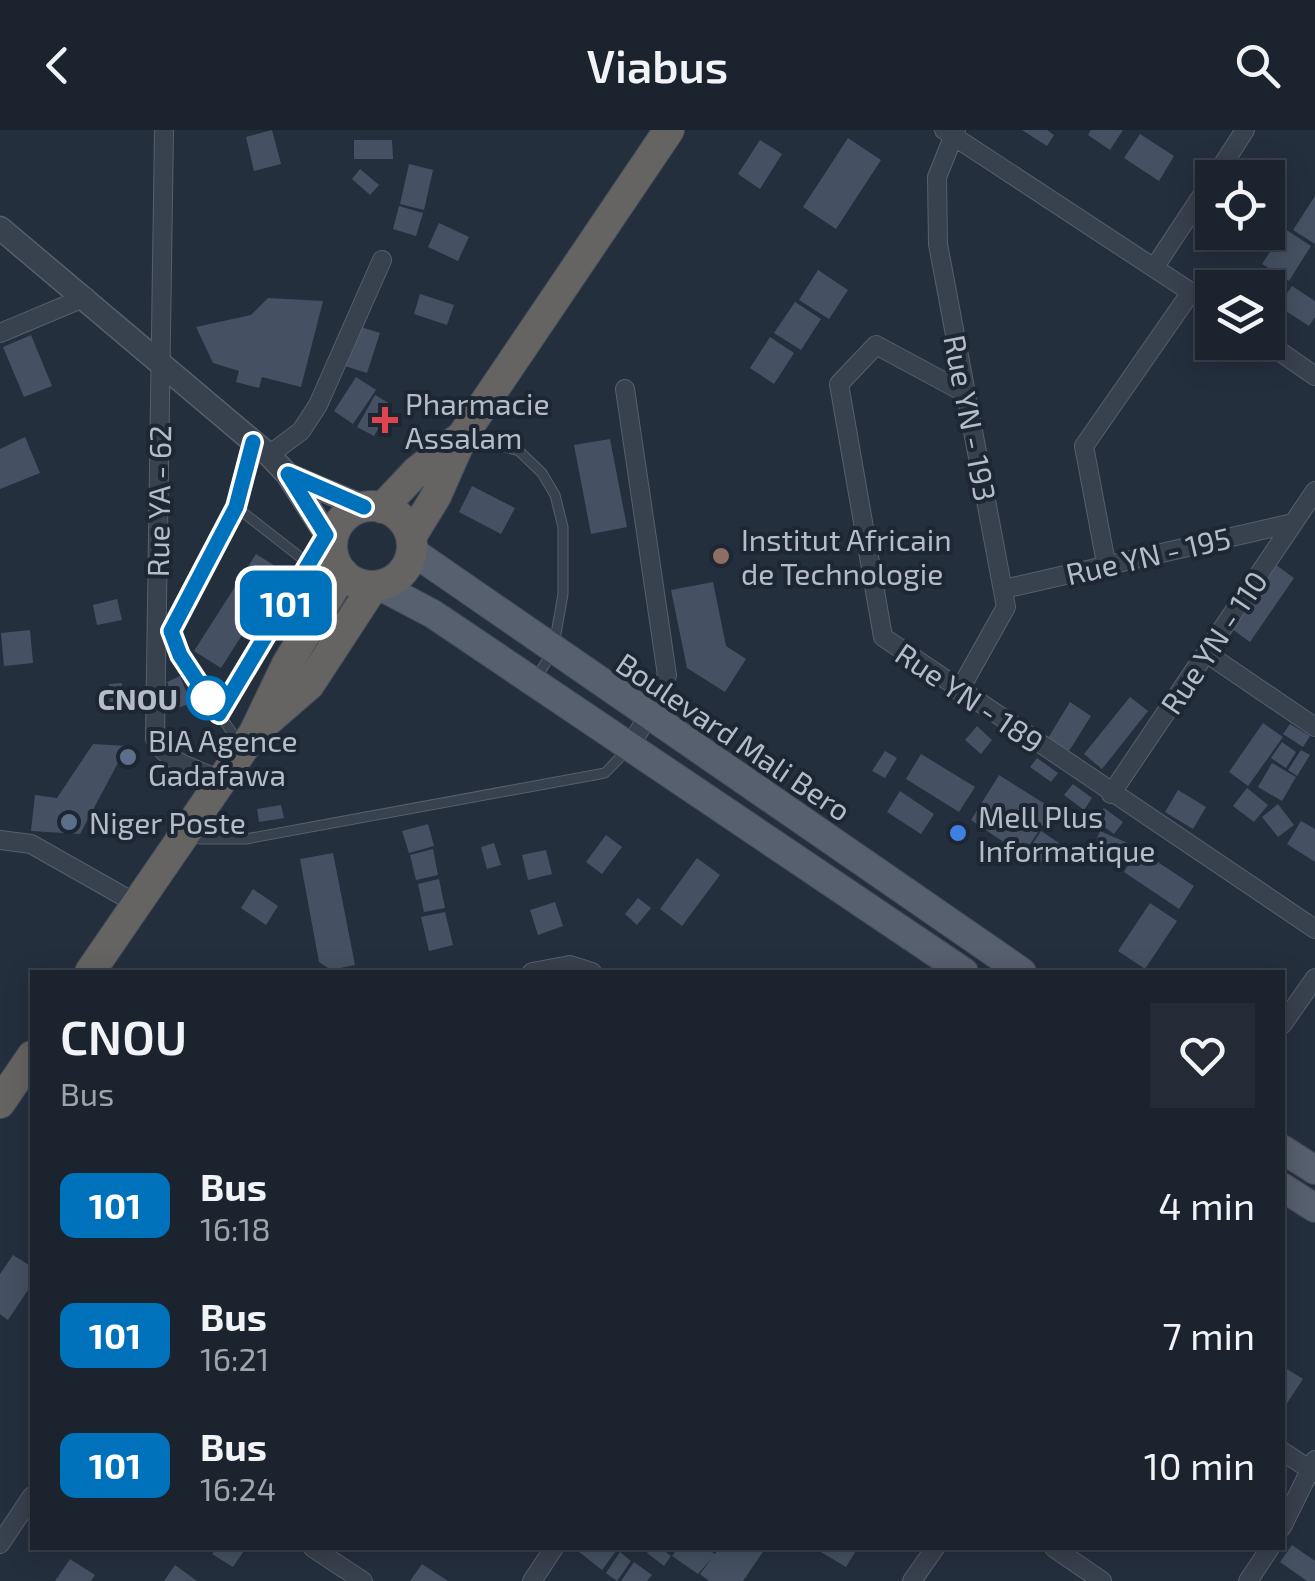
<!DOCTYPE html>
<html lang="en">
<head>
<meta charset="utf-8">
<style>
	:root { --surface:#1b232e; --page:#242b36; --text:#f1f3f6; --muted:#a0a4aa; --line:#39404a }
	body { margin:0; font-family:"Exo 2",sans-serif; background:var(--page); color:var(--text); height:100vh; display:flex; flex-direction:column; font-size:38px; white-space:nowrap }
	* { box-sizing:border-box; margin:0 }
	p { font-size:32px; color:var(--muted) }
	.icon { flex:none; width:55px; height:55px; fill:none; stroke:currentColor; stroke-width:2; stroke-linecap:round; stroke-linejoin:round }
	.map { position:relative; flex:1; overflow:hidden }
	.drawer { position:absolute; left:30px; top:840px; width:1255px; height:580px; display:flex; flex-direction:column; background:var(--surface); border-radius:0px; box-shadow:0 5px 25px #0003,0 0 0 2px var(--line) }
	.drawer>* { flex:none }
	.badge { padding:0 20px; border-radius:15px; font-size:35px; line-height:65px }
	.tools { position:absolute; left:1195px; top:30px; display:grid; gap:20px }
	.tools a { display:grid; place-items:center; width:90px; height:90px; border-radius:0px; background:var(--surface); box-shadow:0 5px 25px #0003,0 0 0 2px var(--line); font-size:50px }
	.map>.badge { position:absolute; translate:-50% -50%; box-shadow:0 0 0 5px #fff }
	.round { display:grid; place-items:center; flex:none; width:105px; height:105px; border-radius:0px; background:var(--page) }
	.headline { display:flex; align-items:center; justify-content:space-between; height:170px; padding:0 30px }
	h1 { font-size:48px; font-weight:600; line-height:75px }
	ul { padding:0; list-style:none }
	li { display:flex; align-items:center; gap:30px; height:130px; padding:0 30px }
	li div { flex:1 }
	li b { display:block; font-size:38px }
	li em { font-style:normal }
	li .badge { min-width:110px; font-weight:700; text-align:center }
	header { display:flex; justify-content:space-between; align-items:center; height:130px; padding:0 30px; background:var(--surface); font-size:45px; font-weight:600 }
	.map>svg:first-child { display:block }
	.building { fill:#455162 }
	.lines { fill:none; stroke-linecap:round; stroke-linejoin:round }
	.service-casing { stroke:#565f6c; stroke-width:11 }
	.minor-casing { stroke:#565f6c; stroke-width:20 }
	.tertiary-casing { stroke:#565f6c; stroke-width:25 }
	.primary-casing { stroke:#414a57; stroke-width:30 }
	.trunk-casing { stroke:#434c59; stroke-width:32 }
	.service { stroke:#38414e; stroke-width:9 }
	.minor { stroke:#38414e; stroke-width:18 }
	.tertiary { stroke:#38414e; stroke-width:22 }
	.primary { stroke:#56606e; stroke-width:28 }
	.trunk { stroke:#656462; stroke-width:30 }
	.line-casing { stroke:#fff; stroke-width:22 }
	.line { stroke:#0072bc; stroke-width:15 }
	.health-dot { fill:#e0444e; stroke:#1d2633; stroke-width:4 }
	.education-dot { fill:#8d6e63; stroke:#1d2633; stroke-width:4 }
	.stop-dot { fill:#fff; stroke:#0072bc; stroke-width:5 }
	.service-dot { fill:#5c6f8a; stroke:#1d2633; stroke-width:4 }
	.shop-dot { fill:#3f7fe0; stroke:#1d2633; stroke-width:4 }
	.labels { text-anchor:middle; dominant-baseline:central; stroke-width:8; stroke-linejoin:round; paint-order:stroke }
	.poi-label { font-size:30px; fill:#b4bcc9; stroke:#1d2633; text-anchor:start }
	.street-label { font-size:30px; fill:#b4bcc9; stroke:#1d2633 }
	.stop-label { font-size:30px; font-weight:bold; fill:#b4bcc9; stroke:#1d2633; text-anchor:end }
</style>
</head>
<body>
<header><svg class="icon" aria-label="back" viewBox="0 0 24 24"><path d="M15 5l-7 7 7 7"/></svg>Viabus<svg class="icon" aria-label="search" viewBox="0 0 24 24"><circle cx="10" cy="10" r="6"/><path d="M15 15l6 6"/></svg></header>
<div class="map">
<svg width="1315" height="1451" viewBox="0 0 1315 1451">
	<rect width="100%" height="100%" fill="#242f3e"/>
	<!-- building -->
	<path class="building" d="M 272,0 L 281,34 L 254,41 L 246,7 Z
		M 1022,0 L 1047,0 L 1054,5 L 1047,16 Z
		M 1091,0 L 1123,0 L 1110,20 L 1088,5 Z
		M 1140,4 L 1174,26 L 1159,51 L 1124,28 Z
		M 848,8 L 881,30 L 836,99 L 803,77 Z
		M 354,10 L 392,10 L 393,29 L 354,29 Z
		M 760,10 L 782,24 L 760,59 L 738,44 Z
		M 409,34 L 433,40 L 424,80 L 400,74 Z
		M 360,39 L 379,55 L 370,65 L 352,49 Z
		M 1315,66 L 1315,114 L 1293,100 Z
		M 399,76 L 423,83 L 416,106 L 393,99 Z
		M 439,93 L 469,107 L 458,131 L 428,117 Z
		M 1285,99 L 1311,116 L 1289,151 L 1262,134 Z
		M 818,140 L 848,160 L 829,189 L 799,170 Z
		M 1292,156 L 1315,171 L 1315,187 L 1309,196 L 1278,176 Z
		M 420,164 L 454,175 L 447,195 L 414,184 Z
		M 268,168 L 323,171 L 301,257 L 262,247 L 259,258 L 236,252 L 239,241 L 213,233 L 196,197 L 251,185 Z
		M 795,172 L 821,189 L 801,220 L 774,203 Z
		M 358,196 L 380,203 L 367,243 L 345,236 Z
		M 31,205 L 52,256 L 24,267 L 3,217 Z
		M 770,207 L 794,223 L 774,254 L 750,238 Z
		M 356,247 L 376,260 L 353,294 L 334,281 Z
		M 375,265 L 392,275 L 374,306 L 357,297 Z
		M 25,307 L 40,343 L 0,359 L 0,319 Z
		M 610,309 L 627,397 L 591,404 L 574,315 Z
		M 472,356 L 515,378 L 501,404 L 459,382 Z
		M 256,424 L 283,441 L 221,538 L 194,521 Z
		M 1276,435 L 1294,448 L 1250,512 L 1232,499 Z
		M 713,452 L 726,516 L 746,529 L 725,562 L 687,538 L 671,460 Z
		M 117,469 L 122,490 L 97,495 L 93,475 Z
		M 30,500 L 33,533 L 4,536 L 1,503 Z
		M 180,546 L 191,573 L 178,578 L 167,552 Z
		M 122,553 L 123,578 L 110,579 L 109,554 Z
		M 1130,567 L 1148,581 L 1102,639 L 1084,624 Z
		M 1070,572 L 1091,586 L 1069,621 L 1048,608 Z
		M 1263,593 L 1283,607 L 1248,656 L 1229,642 Z
		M 1290,594 L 1310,606 L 1303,617 L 1283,604 Z
		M 977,596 L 992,610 L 981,624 L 965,610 Z
		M 1282,612 L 1296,622 L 1286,638 L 1271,628 Z
		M 93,614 L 127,616 L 80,704 L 31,701 L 35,665 L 57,668 Z
		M 1301,620 L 1310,625 L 1297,646 L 1288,640 Z
		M 885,621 L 897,628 L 885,648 L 872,641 Z
		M 921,624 L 975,657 L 959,682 L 906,649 Z
		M 1037,628 L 1058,643 L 1051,652 L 1030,637 Z
		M 1272,633 L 1296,647 L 1282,671 L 1258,657 Z
		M 999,645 L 1053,679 L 1023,725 L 971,690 Z
		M 1073,654 L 1092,668 L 1084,680 L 1064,665 Z
		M 1247,658 L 1268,675 L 1254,692 L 1233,676 Z
		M 1178,660 L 1206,677 L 1193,699 L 1165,682 Z
		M 900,661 L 934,684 L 921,704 L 887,682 Z
		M 1278,674 L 1294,695 L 1278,707 L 1262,687 Z
		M 281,675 L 284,688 L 259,692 L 257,679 Z
		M 1104,678 L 1123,692 L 1114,704 L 1095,690 Z
		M 1301,691 L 1315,699 L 1315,732 L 1287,714 Z
		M 428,694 L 434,716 L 409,723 L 402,701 Z
		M 1041,701 L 1059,713 L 1045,734 L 1027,722 Z
		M 1100,701 L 1130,714 L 1118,738 L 1090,725 Z
		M 606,705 L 622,717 L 602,744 L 586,732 Z
		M 494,713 L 501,735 L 487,739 L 481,717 Z
		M 433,719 L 438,745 L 416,750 L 410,725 Z
		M 1138,719 L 1194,756 L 1179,779 L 1124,742 Z
		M 546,720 L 552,744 L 528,750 L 522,725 Z
		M 333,723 L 355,835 L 331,840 L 319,832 L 300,729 Z
		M 697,728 L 720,745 L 682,796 L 660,779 Z
		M 439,749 L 445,778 L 424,782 L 418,754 Z
		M 253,759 L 278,776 L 266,795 L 241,778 Z
		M 638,768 L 651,778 L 637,795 L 625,784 Z
		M 555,772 L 563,796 L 538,805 L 530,780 Z
		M 1150,773 L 1177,791 L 1145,839 L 1118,821 Z
		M 445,782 L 453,815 L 429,821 L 421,787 Z
		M 13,1125 L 32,1137 L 32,1154 L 8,1190 L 0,1184 L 0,1144 Z
		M 1282,1236 L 1303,1249 L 1282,1281 Z
		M 1292,1415 L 1315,1431 L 1315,1451 L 1307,1451 L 1280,1432 Z
		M 217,1418 L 246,1418 L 233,1437 L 212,1424 Z
		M 574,1418 L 613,1418 L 616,1421 L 602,1440 Z
		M 651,1418 L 660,1418 L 671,1426 L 664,1436 L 647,1423 Z
		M 678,1418 L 706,1418 L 715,1424 L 719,1418 L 765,1419 L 743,1451 L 709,1451 L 700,1444 L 712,1428 L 698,1444 L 672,1426 Z
		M 814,1418 L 854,1418 L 857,1419 L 846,1437 Z
		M 620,1422 L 631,1431 L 617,1451 L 606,1443 Z
		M 70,1429 L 95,1445 L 91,1451 L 55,1451 Z
		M 634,1432 L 652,1445 L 647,1451 L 621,1451 Z
		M 422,1434 L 448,1451 L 410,1451 Z
		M 175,1435 L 197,1451 L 164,1451 Z"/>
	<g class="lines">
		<defs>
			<path id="service" d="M 471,307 L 519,321 L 542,343 L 555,365 L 563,397 L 563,464 L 553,521 L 535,550
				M 252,314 L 236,377 L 309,434 L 325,406
				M 236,377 L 171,501 L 179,525 L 239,613
				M 219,584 L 309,434
				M 191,704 L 200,709 L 246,709 L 605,643 L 628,619"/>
			<path id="minor" d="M 164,0 L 155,609 C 165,632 199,640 221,650
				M 944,0 L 1212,176
				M 956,0 L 937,47 L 938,114 L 1006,477 L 959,561
				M 1214,48 L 1245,0
				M 1154,138 L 1212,50
				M 0,203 L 86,167
				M 1266,212 L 1315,246
				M 625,259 L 667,545 L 660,564 L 630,617
				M 967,264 L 876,215 L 839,254 L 883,507 L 1315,799
				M 269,325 L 301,301 L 318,275 L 382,130
				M 1106,433 L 1084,316 L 1191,162
				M 1004,459 L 1293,393
				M 1206,523 L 1315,597
				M 1111,664 L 1315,361
				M 0,710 L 31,714 L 137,774
				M 532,842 L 570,835 L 592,842
				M 1282,895 L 1315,848
				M 1282,1321 L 1315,1343
				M 1282,1397 L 1315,1330
				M 0,1414 L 32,1366
				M 313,1418 L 363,1451
				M 1054,1418 L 1102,1451
				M 532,1451 L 554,1418
				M 912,1451 L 935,1418
				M 1248,1451 L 1270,1418"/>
			<path id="tertiary" d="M 0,98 L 269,325 L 288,345 L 333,415
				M 288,345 L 364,377"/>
			<path id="primary" d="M 412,421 L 1022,842
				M 380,456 L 433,484 L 964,842
				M 1282,1019 L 1315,1040
				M 1282,1057 L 1315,1078"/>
			<path id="trunk" d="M332 416a40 40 0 1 1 80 0a40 40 0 1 1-80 0Z
				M 382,378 L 417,341 L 461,307
				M 411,407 L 436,366 L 463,305 L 669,0
				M 264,594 L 309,555 L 373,457
				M 90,842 L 254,603 L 287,534 L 343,443
				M 0,973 L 32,926"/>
		</defs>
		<!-- service casing -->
		<use href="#service" class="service-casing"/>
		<!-- minor casing -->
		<use href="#minor" class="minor-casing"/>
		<!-- tertiary casing -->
		<use href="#tertiary" class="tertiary-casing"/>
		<!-- primary casing -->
		<use href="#primary" class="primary-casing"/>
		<!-- trunk casing -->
		<use href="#trunk" class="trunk-casing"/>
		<!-- service -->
		<use href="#service" class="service"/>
		<!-- minor -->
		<use href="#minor" class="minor"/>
		<!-- tertiary -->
		<use href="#tertiary" class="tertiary"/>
		<!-- primary -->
		<use href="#primary" class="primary"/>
		<!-- trunk -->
		<use href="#trunk" class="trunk"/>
	</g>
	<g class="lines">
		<defs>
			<path id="line" d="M 253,312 L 236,377 L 171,501 L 180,525 L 219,584 L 326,405 L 288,344 L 364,377"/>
		</defs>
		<!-- line casing -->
		<use href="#line" class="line-casing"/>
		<!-- line -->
		<use href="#line" class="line"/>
	</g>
	<!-- markers -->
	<path class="health-dot" d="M380 275h10v10h10v10h-10v10h-10v-10h-10v-10h10z"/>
	<circle class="education-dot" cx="721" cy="426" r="10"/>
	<circle class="stop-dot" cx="208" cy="568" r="20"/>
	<g class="service-dot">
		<circle cx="128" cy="627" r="10"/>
		<circle cx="69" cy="692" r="10"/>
	</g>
	<circle class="shop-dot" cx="958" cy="703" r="10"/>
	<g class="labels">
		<!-- poi labels -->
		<g class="poi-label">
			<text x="405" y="273">Pharmacie<tspan x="405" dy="34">Assalam</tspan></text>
			<text x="741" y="409">Institut Africain<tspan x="741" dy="34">de Technologie</tspan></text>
			<text x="148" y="610">BIA Agence<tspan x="148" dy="34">Gadafawa</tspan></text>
			<text x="978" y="686">Mell Plus<tspan x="978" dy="34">Informatique</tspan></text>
			<text x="89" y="692">Niger Poste</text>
		</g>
		<!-- street labels -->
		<g class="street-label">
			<text transform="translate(971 288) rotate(79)">Rue YN - 193</text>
			<text transform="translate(158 371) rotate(-89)">Rue YA - 62</text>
			<text transform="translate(1148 425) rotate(-13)">Rue YN - 195</text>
			<text transform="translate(1213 512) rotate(-56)">Rue YN - 110</text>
			<text transform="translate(970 567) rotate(34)">Rue YN - 189</text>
			<text transform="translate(734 606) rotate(34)">Boulevard Mali Bero</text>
		</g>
		<!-- stop labels -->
		<g class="stop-label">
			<text x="178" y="568">CNOU</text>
		</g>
	</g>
</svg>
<div class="tools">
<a><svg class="icon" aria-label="locate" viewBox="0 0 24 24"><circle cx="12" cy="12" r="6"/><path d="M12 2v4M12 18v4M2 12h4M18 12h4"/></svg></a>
<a><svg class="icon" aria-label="layers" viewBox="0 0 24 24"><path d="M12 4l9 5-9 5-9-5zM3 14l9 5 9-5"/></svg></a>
</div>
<b class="badge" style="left:286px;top:473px;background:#0072bc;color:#fff">101</b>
<section class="drawer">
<div class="headline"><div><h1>CNOU</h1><p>Bus</p></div><a class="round"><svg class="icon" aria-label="heart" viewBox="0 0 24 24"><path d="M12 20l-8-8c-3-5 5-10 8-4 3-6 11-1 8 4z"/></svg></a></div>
<ul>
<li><span class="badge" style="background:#0072bc;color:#fff">101</span><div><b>Bus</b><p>16:18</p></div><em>4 min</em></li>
<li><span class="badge" style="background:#0072bc;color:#fff">101</span><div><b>Bus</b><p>16:21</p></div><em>7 min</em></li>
<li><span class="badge" style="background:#0072bc;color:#fff">101</span><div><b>Bus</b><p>16:24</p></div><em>10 min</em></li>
</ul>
</section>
</div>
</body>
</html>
